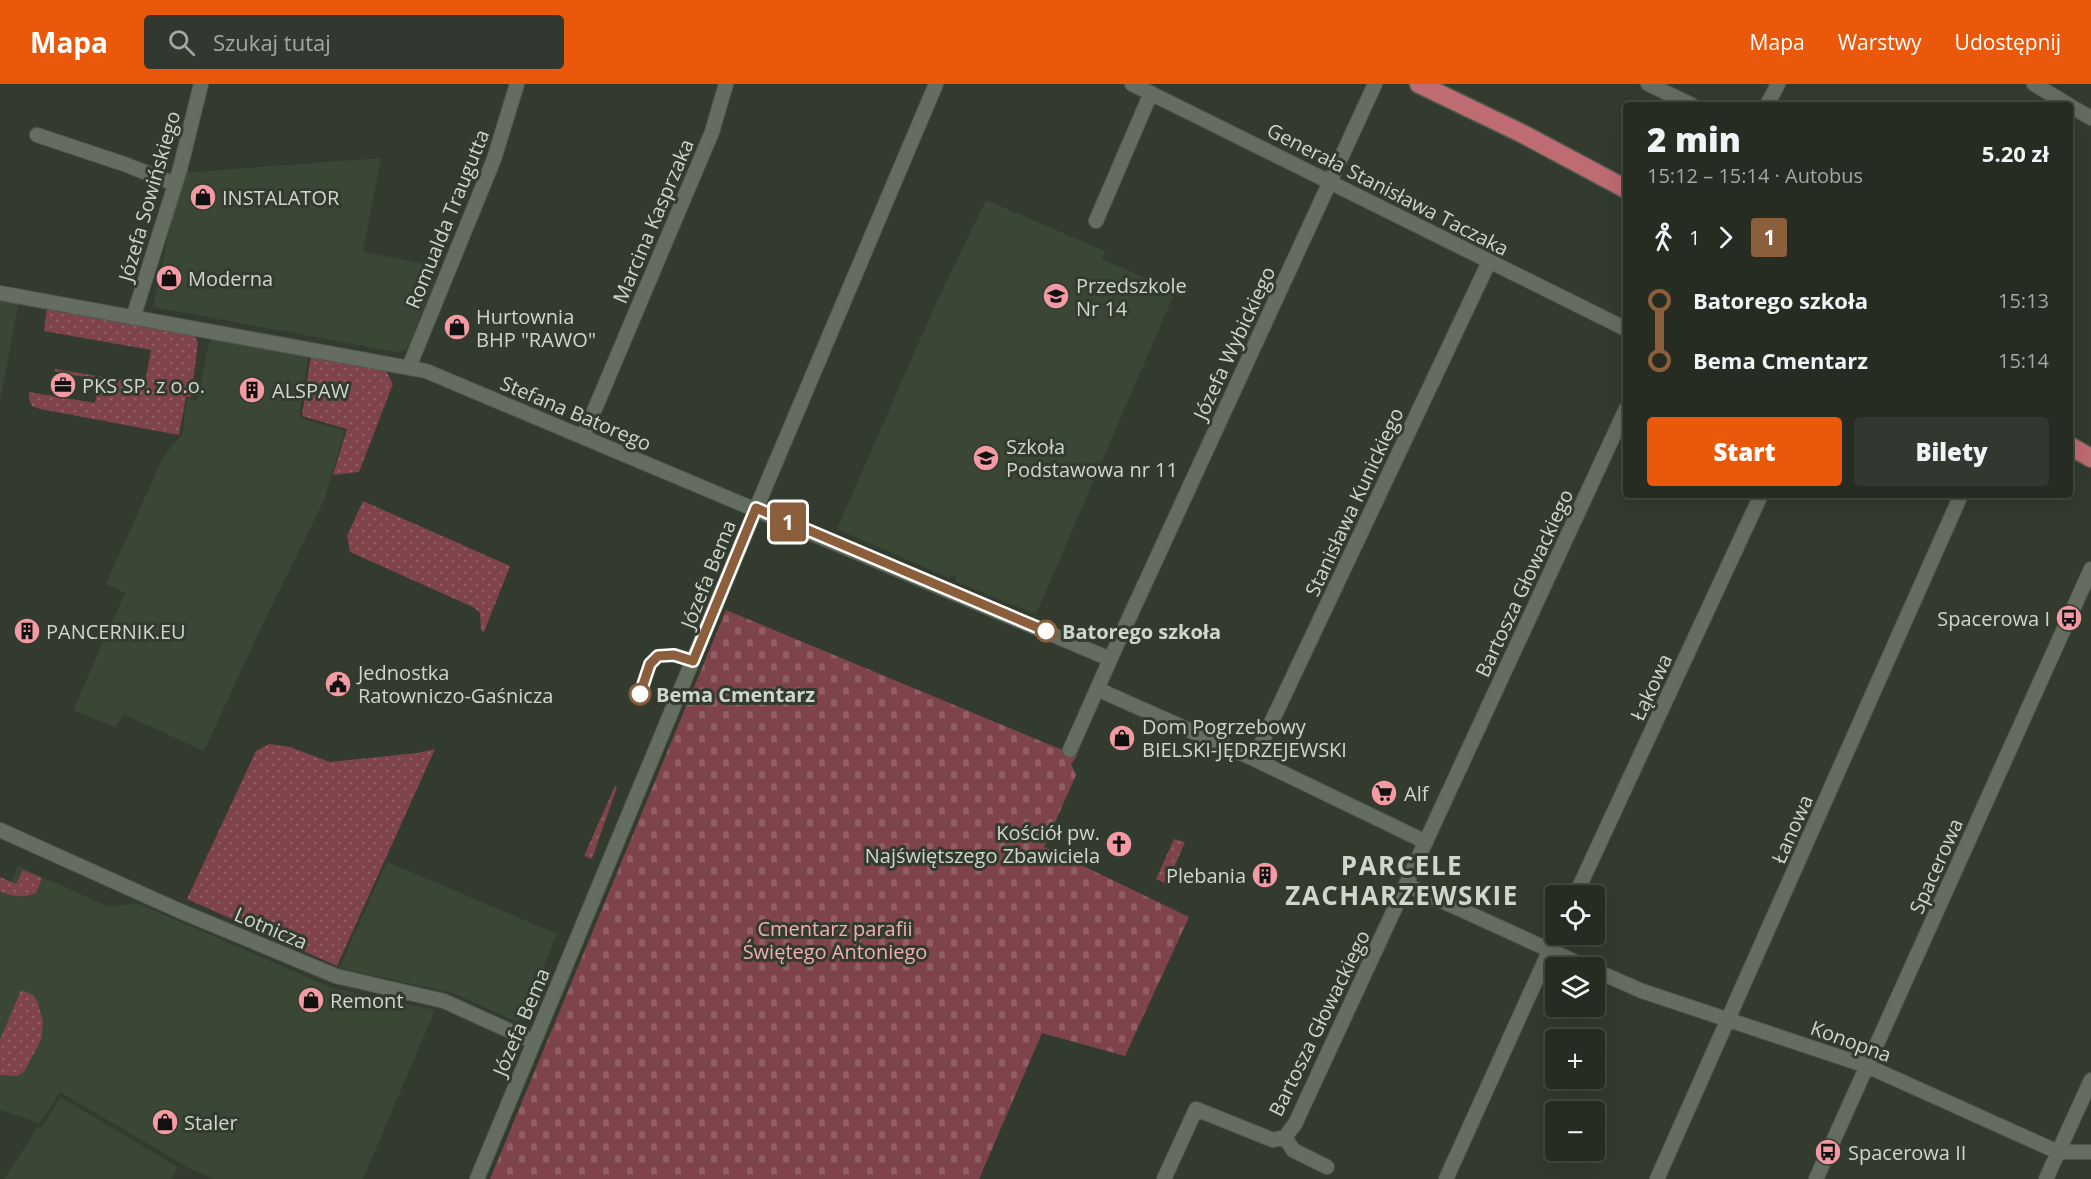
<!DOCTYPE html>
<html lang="pl">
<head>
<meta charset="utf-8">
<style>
	:root { --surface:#262c22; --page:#32382f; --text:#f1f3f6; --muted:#a4a7a5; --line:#424840; --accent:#ea580c }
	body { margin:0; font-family:"Open Sans",sans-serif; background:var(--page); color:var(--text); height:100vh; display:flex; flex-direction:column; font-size:22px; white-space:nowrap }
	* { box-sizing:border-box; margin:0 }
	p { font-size:20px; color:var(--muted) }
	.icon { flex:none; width:33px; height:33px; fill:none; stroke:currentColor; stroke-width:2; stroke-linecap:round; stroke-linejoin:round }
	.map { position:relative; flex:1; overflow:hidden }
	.details { position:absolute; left:1623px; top:18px; width:450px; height:396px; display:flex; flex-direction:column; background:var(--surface); border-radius:6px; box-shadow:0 6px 24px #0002,0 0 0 2px var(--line) }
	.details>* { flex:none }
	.badge { padding:0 12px; border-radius:4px; font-size:21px; line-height:39px }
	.fabs { position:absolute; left:1545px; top:801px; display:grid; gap:12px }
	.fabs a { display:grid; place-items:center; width:60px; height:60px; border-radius:6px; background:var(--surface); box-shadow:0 6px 24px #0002,0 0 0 2px var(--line); font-size:30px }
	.map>.badge { position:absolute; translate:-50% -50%; box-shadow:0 0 0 3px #fff }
	.legs { display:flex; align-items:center; gap:9px; height:66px; padding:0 24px; font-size:20px }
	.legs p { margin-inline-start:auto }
	.overview { display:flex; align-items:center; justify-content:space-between; height:102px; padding:0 24px }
	h1 { font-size:33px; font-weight:800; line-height:45px }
	.button { display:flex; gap:12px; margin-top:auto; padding:12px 24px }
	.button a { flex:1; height:69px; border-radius:6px; background:var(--accent); color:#fff; font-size:24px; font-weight:800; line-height:69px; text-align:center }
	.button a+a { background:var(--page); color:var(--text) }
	ul { padding:0 24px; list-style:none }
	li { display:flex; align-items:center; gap:21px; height:60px; font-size:22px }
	li i { display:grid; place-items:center; width:9px; height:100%; margin:0 8px; background:currentColor }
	li i::after { content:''; width:15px; height:15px; margin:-8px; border:4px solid; border-radius:50%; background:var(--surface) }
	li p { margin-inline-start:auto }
	li:first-child i { background:linear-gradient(#0000 50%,currentColor 0) }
	li:last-child i { background:linear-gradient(currentColor 50%,#0000 0) }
	header { display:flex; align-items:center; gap:36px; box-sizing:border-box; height:84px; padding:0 30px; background:var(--accent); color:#fff }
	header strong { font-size:28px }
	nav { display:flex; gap:33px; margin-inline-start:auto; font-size:21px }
	.search { width:420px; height:54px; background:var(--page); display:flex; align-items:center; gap:15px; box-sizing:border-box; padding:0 21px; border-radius:6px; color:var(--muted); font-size:22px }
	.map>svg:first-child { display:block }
	.built { fill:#3b4735 }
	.grass { fill:url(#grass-dots) }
	.cemetery { fill:url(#cemetery-stones) }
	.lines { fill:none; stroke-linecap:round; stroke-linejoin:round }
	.street-casing { stroke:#51584d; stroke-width:16 }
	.primary-casing { stroke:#51584d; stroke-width:21 }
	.street { stroke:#646d60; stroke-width:14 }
	.primary { stroke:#be6b72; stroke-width:18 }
	.line-1-casing { stroke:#fff; stroke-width:14 }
	.line-1 { stroke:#8b5e3c; stroke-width:9 }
	.stop-1-dot { fill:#fff; stroke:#8b5e3c; stroke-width:3 }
	.labels { text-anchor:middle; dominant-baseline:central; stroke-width:6; stroke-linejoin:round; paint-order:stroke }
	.street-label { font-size:20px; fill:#d0d6ce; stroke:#323b2e }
	.poi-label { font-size:20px; fill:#d0d6ce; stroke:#323b2e; text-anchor:start }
	.stop-label { font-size:20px; font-weight:bold; fill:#d0d6ce; stroke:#323b2e; text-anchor:start }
	.park-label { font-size:20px; fill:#f2aeb3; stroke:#323b2e }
	.district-label { font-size:26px; font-weight:bold; letter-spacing:1.5px; fill:#d0d6ce; stroke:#323b2e }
</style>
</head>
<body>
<header>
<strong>Mapa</strong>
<div class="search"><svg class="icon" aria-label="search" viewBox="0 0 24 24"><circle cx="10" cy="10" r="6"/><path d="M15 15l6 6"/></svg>Szukaj tutaj</div>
<nav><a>Mapa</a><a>Warstwy</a><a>Udostępnij</a></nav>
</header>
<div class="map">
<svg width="2091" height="1095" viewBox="0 0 2091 1095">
	<defs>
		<pattern id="grass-dots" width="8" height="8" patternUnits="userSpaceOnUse" patternTransform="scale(1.5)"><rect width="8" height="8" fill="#7f444a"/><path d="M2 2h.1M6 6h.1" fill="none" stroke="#905e63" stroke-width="1.8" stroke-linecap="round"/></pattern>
		<pattern id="cemetery-stones" width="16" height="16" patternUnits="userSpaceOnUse" patternTransform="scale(1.5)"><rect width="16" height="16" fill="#7f444a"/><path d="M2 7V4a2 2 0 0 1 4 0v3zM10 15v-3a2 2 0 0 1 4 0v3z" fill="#905e63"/></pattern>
	</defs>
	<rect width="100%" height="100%" fill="#323b2e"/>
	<!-- built -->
	<path class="built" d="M 381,74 L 363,168 L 438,182 L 434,198 L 407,265 L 396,268 L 153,223 L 182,89 Z
		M 986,116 L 1105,167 L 1102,175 L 1175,208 L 1036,530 L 955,497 L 957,493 L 951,491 L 949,494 L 837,445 L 937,217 Z
		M 0,215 L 19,217 L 0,317 Z
		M 210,255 L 308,272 L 299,334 L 345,347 L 324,416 L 259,548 L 204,667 L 123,630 L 116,644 L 73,626 L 125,509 L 106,500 L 163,373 L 182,350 L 187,315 L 197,316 Z
		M 387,778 L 557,850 L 523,932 L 517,938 L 453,909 L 339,884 Z
		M 18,782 L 109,823 L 137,819 L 332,904 L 435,926 L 363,1095 L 214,1095 L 187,1083 L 60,1008 L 40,1039 L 0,1026 L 0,793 L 11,798 Z
		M 60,1013 L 178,1083 L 171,1095 L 4,1095 L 37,1044 L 42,1043 Z"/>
	<!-- grass -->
	<path class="grass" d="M 47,224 L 194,251 L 198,259 L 191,313 L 186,313 L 179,351 L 40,325 L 32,322 L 29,315 L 29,308 L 95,319 L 99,296 L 54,287 L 55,285 L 145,300 L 151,266 L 44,247 Z
		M 311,271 L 385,285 L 393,300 L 359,388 L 333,391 L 347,345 L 302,332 Z
		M 363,417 L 510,482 L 484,548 L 481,547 L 480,529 L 473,523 L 350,468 L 347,452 Z
		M 269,660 L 290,663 L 330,678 L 417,669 L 435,665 L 337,882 L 187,815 L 256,667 Z
		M 615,702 L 617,703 L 592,775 L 584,772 Z
		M 1174,755 L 1185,758 L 1167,800 L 1156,795 Z
		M 23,786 L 42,794 L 36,809 C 23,814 13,813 0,807 L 0,793 L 16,800 Z
		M 21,906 L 33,911 L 38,919 L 43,938 L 41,956 L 24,988 L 17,992 L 0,991 L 0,956 Z"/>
	<!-- cemetery -->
	<path class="cemetery" d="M 726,526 L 1077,672 L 1071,680 L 1076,691 L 1044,763 L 1189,833 L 1125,972 L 1042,949 L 979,1095 L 490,1095 Z"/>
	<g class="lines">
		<defs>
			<path id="street" d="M 1132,0 L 1626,245
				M 1648,0 L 1692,21
				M 2034,0 L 2069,21
				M 1767,21 L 1778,0
				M 2070,22 L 2091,34
				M 37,51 L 124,80 L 175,100
				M 1096,137 L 1151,9
				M 0,209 L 426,287 L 1110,575
				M 133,234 L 180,85 L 201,0
				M 409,283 L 494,75 L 517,0
				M 583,353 L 712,48 L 726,0
				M 1097,605 L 1254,675 L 1426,758
				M 1070,666 L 1118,558 L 1375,0
				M 1254,675 L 1489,178
				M 0,746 L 180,827 L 336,892 L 444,917 L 534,958
				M 1407,801 L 1589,884
				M 1575,812 L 1761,411
				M 1594,886 L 1642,907 L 1867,982 L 2058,1068 L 2091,1068
				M 1285,1053 L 1293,1066 L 1327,1083
				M 477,1095 L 747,446 L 936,0
				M 1164,1095 L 1196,1025 L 1273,1056 L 1285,1053 L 1295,1040 L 1626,325
				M 1446,1095 L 1557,850
				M 1657,1095 L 1961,411
				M 1816,1095 L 2091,485
				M 2046,1095 L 2091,996"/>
			<path id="primary" d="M 1419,0 L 1521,49 L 1626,105
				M 2070,362 L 2091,374"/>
		</defs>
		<!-- street casing -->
		<use href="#street" class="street-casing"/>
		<!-- primary casing -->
		<use href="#primary" class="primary-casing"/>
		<!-- street -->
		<use href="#street" class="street"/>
		<!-- primary -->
		<use href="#primary" class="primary"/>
	</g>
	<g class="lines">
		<defs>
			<path id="line-1" d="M 640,610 L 650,580 L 658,572 L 674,571 L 693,577 L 756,424 L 1046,547"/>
		</defs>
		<!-- line-1 casing -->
		<use href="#line-1" class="line-1-casing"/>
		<!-- line-1 -->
		<use href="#line-1" class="line-1"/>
	</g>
	<!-- icons -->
	<defs>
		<symbol id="shop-disc" viewBox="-11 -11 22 22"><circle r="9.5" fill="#f49aa2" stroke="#323b2e"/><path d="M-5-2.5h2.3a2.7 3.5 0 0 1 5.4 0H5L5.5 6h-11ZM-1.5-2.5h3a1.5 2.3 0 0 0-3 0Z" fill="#111"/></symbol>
		<symbol id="school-disc" viewBox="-11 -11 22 22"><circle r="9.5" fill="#f49aa2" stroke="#323b2e"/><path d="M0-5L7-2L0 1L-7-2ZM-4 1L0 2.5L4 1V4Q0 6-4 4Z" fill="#111"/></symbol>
		<symbol id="office-disc" viewBox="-11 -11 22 22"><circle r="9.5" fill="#f49aa2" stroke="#323b2e"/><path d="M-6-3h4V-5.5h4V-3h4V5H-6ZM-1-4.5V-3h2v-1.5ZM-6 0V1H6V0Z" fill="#111"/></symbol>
		<symbol id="building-disc" viewBox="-11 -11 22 22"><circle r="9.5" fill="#f49aa2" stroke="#323b2e"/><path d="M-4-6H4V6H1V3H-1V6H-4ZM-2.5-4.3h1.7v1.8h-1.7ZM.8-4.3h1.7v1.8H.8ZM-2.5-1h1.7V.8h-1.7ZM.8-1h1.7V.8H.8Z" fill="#111"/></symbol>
		<symbol id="bus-disc" viewBox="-11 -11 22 22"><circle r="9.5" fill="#f49aa2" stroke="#323b2e"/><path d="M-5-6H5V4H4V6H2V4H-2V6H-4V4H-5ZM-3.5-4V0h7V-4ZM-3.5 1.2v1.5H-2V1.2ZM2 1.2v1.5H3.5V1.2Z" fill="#111"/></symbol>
		<symbol id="civic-disc" viewBox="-11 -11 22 22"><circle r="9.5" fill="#f49aa2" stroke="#323b2e"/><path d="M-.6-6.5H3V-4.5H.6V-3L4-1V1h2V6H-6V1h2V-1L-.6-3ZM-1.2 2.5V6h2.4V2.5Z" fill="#111"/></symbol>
		<symbol id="supermarket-disc" viewBox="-11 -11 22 22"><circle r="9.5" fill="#f49aa2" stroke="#323b2e"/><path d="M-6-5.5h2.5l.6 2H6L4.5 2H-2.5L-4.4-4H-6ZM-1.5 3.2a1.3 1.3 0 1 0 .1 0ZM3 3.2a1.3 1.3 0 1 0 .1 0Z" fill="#111"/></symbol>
		<symbol id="church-disc" viewBox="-11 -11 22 22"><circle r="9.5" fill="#f49aa2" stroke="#323b2e"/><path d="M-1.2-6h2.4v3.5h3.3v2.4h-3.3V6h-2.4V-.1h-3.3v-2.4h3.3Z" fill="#111"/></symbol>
	</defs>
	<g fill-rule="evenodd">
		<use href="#shop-disc" x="188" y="98" width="30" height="30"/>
		<use href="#shop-disc" x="154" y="179" width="30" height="30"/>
		<use href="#school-disc" x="1041" y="197" width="30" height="30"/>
		<use href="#shop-disc" x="442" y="228" width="30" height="30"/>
		<use href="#office-disc" x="48" y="286" width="30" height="30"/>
		<use href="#building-disc" x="237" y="291" width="30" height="30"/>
		<use href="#school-disc" x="971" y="359" width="30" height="30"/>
		<use href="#bus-disc" x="2054" y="519" width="30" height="30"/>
		<use href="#building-disc" x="12" y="532" width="30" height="30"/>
		<use href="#civic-disc" x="323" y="585" width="30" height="30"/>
		<use href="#shop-disc" x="1107" y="639" width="30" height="30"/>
		<use href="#supermarket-disc" x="1369" y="694" width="30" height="30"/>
		<use href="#church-disc" x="1104" y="745" width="30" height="30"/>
		<use href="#building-disc" x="1250" y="776" width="30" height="30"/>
		<use href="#shop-disc" x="296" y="901" width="30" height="30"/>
		<use href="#shop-disc" x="150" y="1023" width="30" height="30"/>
		<use href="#bus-disc" x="1813" y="1053" width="30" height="30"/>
	</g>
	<!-- markers -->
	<g class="stop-1-dot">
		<circle cx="1046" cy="547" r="10"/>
		<circle cx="640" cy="610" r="10"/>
	</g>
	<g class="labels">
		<!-- street labels -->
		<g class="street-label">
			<text transform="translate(1388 105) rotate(27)">Generała Stanisława Taczaka</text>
			<text transform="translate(149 112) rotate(-74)">Józefa Sowińskiego</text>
			<text transform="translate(447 135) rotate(-68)">Romualda Traugutta</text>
			<text transform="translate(653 137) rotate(-67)">Marcina Kasprzaka</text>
			<text transform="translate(1234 259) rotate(-65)">Józefa Wybickiego</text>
			<text transform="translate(576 329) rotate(23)">Stefana Batorego</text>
			<text transform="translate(1354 418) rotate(-65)">Stanisława Kunickiego</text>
			<text transform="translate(708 490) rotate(-68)">Józefa Bema</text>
			<text transform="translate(1524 499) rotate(-65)">Bartosza Głowackiego</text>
			<text transform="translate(1651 603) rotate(-65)">Łąkowa</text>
			<text transform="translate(1792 745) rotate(-66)">Łanowa</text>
			<text transform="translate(1936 782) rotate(-66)">Spacerowa</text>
			<text transform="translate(271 844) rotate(23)">Lotnicza</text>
			<text transform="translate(521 938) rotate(-67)">Józefa Bema</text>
			<text transform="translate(1319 939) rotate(-64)">Bartosza Głowackiego</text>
			<text transform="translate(1851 957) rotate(20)">Konopna</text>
		</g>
		<!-- poi labels -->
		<g class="poi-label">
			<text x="222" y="113">INSTALATOR</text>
			<text x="188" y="194">Moderna</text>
			<text x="1076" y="201">Przedszkole<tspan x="1076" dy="23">Nr 14</tspan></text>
			<text x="476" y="232">Hurtownia<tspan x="476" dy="23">BHP "RAWO"</tspan></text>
			<text x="82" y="301">PKS SP. z o.o.</text>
			<text x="272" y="306">ALSPAW</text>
			<text x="1006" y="362">Szkoła<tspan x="1006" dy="23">Podstawowa nr 11</tspan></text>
			<text x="2050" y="534" text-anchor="end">Spacerowa I</text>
			<text x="46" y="547">PANCERNIK.EU</text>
			<text x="358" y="588">Jednostka<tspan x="358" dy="23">Ratowniczo-Gaśnicza</tspan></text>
			<text x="1142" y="642">Dom Pogrzebowy<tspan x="1142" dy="23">BIELSKI-JĘDRZEJEWSKI</tspan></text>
			<text x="1404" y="709">Alf</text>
			<text x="1100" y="748" text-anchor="end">Kościół pw.<tspan x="1100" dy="23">Najświętszego Zbawiciela</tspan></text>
			<text x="1246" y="791" text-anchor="end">Plebania</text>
			<text x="330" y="916">Remont</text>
			<text x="184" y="1038">Staler</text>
			<text x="1848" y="1068">Spacerowa II</text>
		</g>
		<!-- stop labels -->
		<g class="stop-label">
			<text x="1062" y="547">Batorego szkoła</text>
			<text x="656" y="610">Bema Cmentarz</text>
		</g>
		<!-- park labels -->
		<g class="park-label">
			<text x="835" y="844">Cmentarz parafii<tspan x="835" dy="23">Świętego Antoniego</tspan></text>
		</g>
		<!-- district labels -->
		<g class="district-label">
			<text x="1402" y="781">PARCELE<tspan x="1402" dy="30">ZACHARZEWSKIE</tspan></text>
		</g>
	</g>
</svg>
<div class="fabs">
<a><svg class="icon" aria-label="locate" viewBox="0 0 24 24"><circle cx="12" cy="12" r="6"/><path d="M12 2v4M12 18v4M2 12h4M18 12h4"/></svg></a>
<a><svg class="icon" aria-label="layers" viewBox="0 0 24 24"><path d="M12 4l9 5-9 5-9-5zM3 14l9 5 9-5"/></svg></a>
<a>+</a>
<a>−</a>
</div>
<b class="badge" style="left:788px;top:438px;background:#8b5e3c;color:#fff">1</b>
<section class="details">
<div class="overview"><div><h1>2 min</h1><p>15:12 – 15:14 · Autobus</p></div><b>5.20 zł</b></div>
<div class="legs"><svg class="icon" aria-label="walk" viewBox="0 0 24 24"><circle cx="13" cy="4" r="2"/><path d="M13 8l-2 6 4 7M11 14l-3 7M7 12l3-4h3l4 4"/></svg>1<svg class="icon" aria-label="forward" viewBox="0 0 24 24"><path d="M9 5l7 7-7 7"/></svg><b class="badge" style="background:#8b5e3c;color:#fff">1</b></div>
<ul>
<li><i style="color:#8b5e3c"></i><b>Batorego szkoła</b><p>15:13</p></li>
<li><i style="color:#8b5e3c"></i><b>Bema Cmentarz</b><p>15:14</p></li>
</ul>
<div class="button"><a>Start</a><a>Bilety</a></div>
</section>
</div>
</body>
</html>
